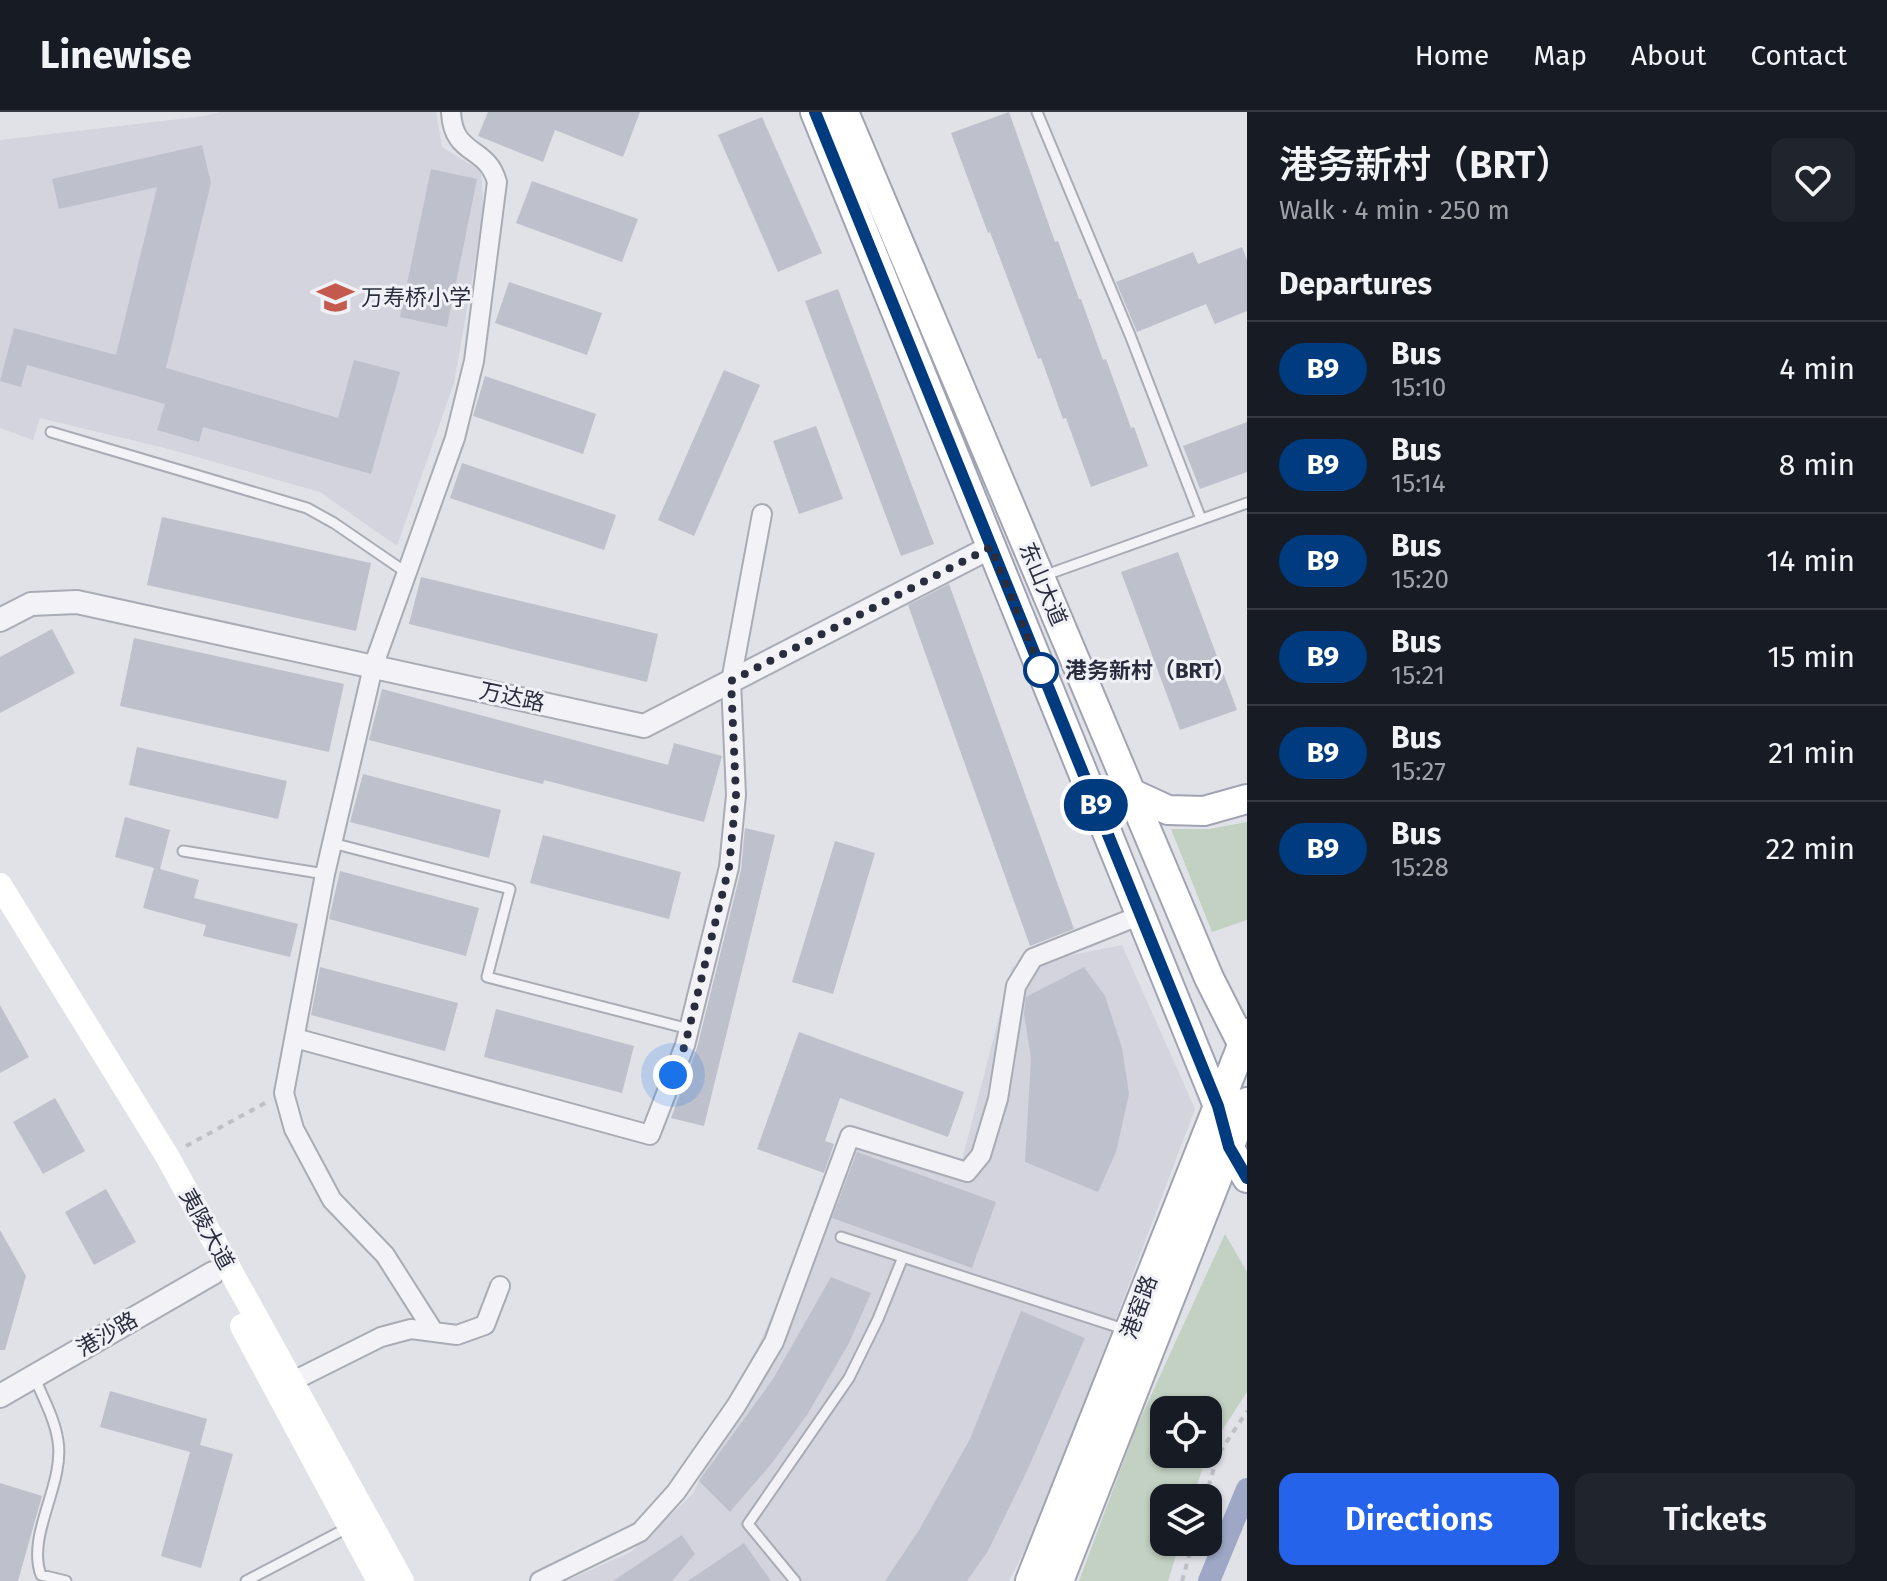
<!DOCTYPE html>
<html lang="en">
<head>
<meta charset="utf-8">
<style>
	:root { --surface:#171b24; --page:#20242c; --text:#f1f3f6; --muted:#9ea1a6; --line:#363941; --accent:#2563eb }
	body { margin:0; font-family:"Fira Sans","Noto Sans SC",sans-serif; background:var(--page); color:var(--text); height:100vh; display:flex; flex-direction:column; font-size:30px; white-space:nowrap }
	* { box-sizing:border-box; margin:0 }
	p { font-size:26px; color:var(--muted) }
	.icon { flex:none; width:44px; height:44px; fill:none; stroke:currentColor; stroke-width:2; stroke-linecap:round; stroke-linejoin:round }
	.map { position:relative; flex:1; overflow:hidden }
	.sheet { display:flex; flex-direction:column; background:var(--surface); width:640px }
	.sheet>* { flex:none }
	.badge { padding:0 16px; border-radius:26px; font-size:28px; line-height:52px }
	.fabs { position:absolute; left:1150px; top:1284px; display:grid; gap:16px }
	.fabs a { display:grid; place-items:center; width:72px; height:72px; border-radius:16px; background:var(--surface); box-shadow:0 2px 6px #0004; font-size:40px }
	.you { position:absolute; width:40px; height:40px; margin:-20px; border:6px solid #fff; border-radius:50%; background:#1a73e8; box-shadow:0 0 0 12px #1a73e833 }
	.map>.badge { position:absolute; translate:-50% -50%; box-shadow:0 0 0 4px #fff }
	h2 { padding:0 32px; font-size:30px; line-height:72px }
	.round { display:grid; place-items:center; flex:none; width:84px; height:84px; border-radius:16px; background:var(--page) }
	.head { display:flex; align-items:center; justify-content:space-between; height:136px; padding:0 32px }
	h1 { font-size:38px; font-weight:600; line-height:60px }
	.action { display:flex; gap:16px; margin-top:auto; padding:16px 32px }
	.action a { flex:1; height:92px; border-radius:16px; background:var(--accent); color:#fff; font-size:32px; font-weight:600; line-height:92px; text-align:center }
	.action a+a { background:var(--page); color:var(--text) }
	ul { padding:0; list-style:none }
	li { display:flex; align-items:center; gap:24px; height:96px; padding:0 32px; border-top:2px solid var(--line) }
	li div { flex:1 }
	li b { display:block; font-size:30px }
	li em { font-style:normal }
	li .badge { min-width:88px; font-weight:700; text-align:center }
	header { display:flex; align-items:center; gap:48px; box-sizing:border-box; height:112px; padding:0 40px; background:var(--surface); border-bottom:2px solid var(--line) }
	header strong { font-size:38px }
	nav { display:flex; gap:44px; margin-inline-start:auto; font-size:28px }
	main { display:flex; flex:1; min-height:0 }
	.map>svg:first-child { display:block }
	.built { fill:#d3d4dd }
	.green { fill:#c2d1c2 }
	.lines { fill:none; stroke-linecap:round; stroke-linejoin:round }
	.canal { stroke:#9ea8c6; stroke-width:22 }
	.building { fill:#bec0cb }
	.service-casing { stroke:#a9acb5; stroke-width:13 }
	.minor-casing { stroke:#a9acb5; stroke-width:22 }
	.tertiary-casing { stroke:#a9acb5; stroke-width:26 }
	.primary-casing { stroke:#a1a3b3; stroke-width:32 }
	.path { stroke:#bfc0c7; stroke-width:4; stroke-dasharray:6 6; stroke-linecap:butt }
	.service { stroke:#f3f3f7; stroke-width:9 }
	.minor { stroke:#f3f3f7; stroke-width:18 }
	.tertiary { stroke:#f3f3f7; stroke-width:22 }
	.secondary { stroke:#fff; stroke-width:24 }
	.primary { stroke:#fff; stroke-width:28 }
	.line-casing { stroke:#fff; stroke-width:18 }
	.line { stroke:#003b80; stroke-width:12 }
	.walk { stroke:#2a2d3e; stroke-width:8; stroke-dasharray:0 14.4 }
	.stop-dot { fill:#fff; stroke:#003b80; stroke-width:4 }
	.labels { text-anchor:middle; dominant-baseline:central; stroke-width:6; stroke-linejoin:round; paint-order:stroke }
	.poi-label { font-size:22px; fill:#2a2d3e; stroke:#f0f1f6; text-anchor:start }
	.street-label { font-size:22px; fill:#2a2d3e; stroke:#f0f1f6 }
	.stop-label { font-size:22px; font-weight:bold; fill:#2a2d3e; stroke:#f0f1f6; text-anchor:start }
</style>
</head>
<body>
<header>
<strong>Linewise</strong>
<nav><a>Home</a><a>Map</a><a>About</a><a>Contact</a></nav>
</header>
<main>
<div class="map">
<svg width="1247" height="1469" viewBox="0 0 1247 1469">
	<rect width="100%" height="100%" fill="#e0e2e8"/>
	<!-- built -->
	<path class="built" d="M 220,0 L 436,0 L 442,35 L 481,59 L 484,99 L 454,271 L 397,434 L 320,380 L 169,337 L 40,306 L 33,328 L 0,316 L 0,28 L 205,4 Z
		M 1122,833 L 1195,997 L 1038,1413 L 1009,1469 L 566,1469 L 631,1440 L 693,1382 L 797,1146 L 845,1013 L 962,1048 L 1012,855 Z"/>
	<!-- green -->
	<path class="green" d="M 1247,710 L 1247,808 L 1212,820 L 1171,717 L 1209,717 Z
		M 1225,1122 L 1247,1160 L 1247,1280 L 1208,1340 L 1208,1298 L 1164,1298 L 1164,1342 L 1207,1342 L 1193,1386 L 1164,1386 L 1164,1430 L 1180,1430 L 1168,1469 L 1079,1469 L 1136,1316 Z"/>
	<g class="lines">
		<!-- canal -->
		<path class="canal" d="M 1209,1469 L 1247,1377"/>
	</g>
	<!-- building -->
	<path class="building" d="M 488,0 L 640,0 L 623,45 L 555,18 L 543,50 L 478,24 Z
		M 1009,0 L 1055,130 L 1058,129 L 1079,187 L 1081,187 L 1103,248 L 1106,247 L 1131,316 L 1134,315 L 1148,354 L 1091,375 L 1066,306 L 1063,307 L 1041,246 L 1038,247 L 990,120 L 988,121 L 951,21 Z
		M 762,5 L 822,141 L 778,160 L 718,23 Z
		M 202,33 L 211,71 L 166,256 L 338,306 L 354,248 L 400,260 L 371,362 L 203,315 L 199,330 L 157,318 L 165,292 L 27,253 L 21,275 L 0,269 L 14,216 L 116,243 L 157,75 L 59,97 L 52,67 Z
		M 431,57 L 477,67 L 447,215 L 400,205 Z
		M 532,69 L 638,107 L 622,150 L 516,111 Z
		M 1242,135 L 1247,148 L 1247,199 L 1215,212 L 1206,192 L 1137,220 L 1116,170 L 1193,140 L 1198,152 Z
		M 509,170 L 602,201 L 587,243 L 495,211 Z
		M 838,177 L 934,432 L 901,444 L 805,189 Z
		M 724,258 L 760,273 L 694,424 L 658,408 Z
		M 485,264 L 596,302 L 583,342 L 473,304 Z
		M 1247,310 L 1247,360 L 1200,377 L 1183,334 Z
		M 816,314 L 843,387 L 799,402 L 773,329 Z
		M 462,351 L 616,403 L 604,438 L 450,386 Z
		M 162,405 L 371,451 L 356,519 L 147,473 Z
		M 1178,440 L 1237,598 L 1180,618 L 1121,460 Z
		M 421,465 L 658,522 L 647,570 L 409,512 Z
		M 949,472 L 1074,817 L 1030,834 L 908,493 Z
		M 52,517 L 75,561 L 0,601 L 0,545 Z
		M 134,526 L 344,572 L 329,640 L 120,594 Z
		M 382,577 L 668,653 L 674,631 L 722,644 L 704,710 L 544,668 L 543,672 L 369,628 Z
		M 137,635 L 287,669 L 278,707 L 129,673 Z
		M 363,662 L 501,698 L 489,746 L 350,710 Z
		M 125,705 L 170,718 L 160,757 L 199,768 L 194,786 L 298,812 L 290,845 L 203,824 L 206,813 L 143,796 L 154,756 L 115,745 Z
		M 745,716 L 775,723 L 704,1014 L 671,1006 L 697,936 L 741,758 Z
		M 543,723 L 681,760 L 669,807 L 530,771 Z
		M 835,729 L 875,741 L 833,882 L 792,870 Z
		M 340,759 L 479,796 L 466,844 L 329,807 Z
		M 320,855 L 458,891 L 445,939 L 311,903 Z
		M 1084,855 L 1105,884 L 1122,936 L 1129,982 L 1116,1040 L 1098,1080 L 1025,1050 L 1031,946 L 1024,902 L 1026,885 Z
		M 0,893 L 29,945 L 0,961 Z
		M 496,897 L 634,934 L 622,981 L 484,945 Z
		M 799,920 L 964,980 L 948,1025 L 840,986 L 825,1029 L 834,1032 L 824,1061 L 757,1037 Z
		M 55,986 L 85,1039 L 43,1062 L 13,1010 Z
		M 857,1040 L 996,1090 L 972,1156 L 832,1106 Z
		M 106,1077 L 136,1130 L 94,1153 L 65,1100 Z
		M 0,1118 L 26,1164 L 5,1238 L 0,1238 Z
		M 831,1165 L 871,1181 L 849,1231 L 807,1303 L 772,1351 L 730,1400 L 699,1369 L 773,1267 Z
		M 1021,1199 L 1085,1226 L 1027,1359 L 988,1439 L 967,1469 L 885,1469 L 919,1418 L 970,1327 Z
		M 110,1279 L 207,1307 L 200,1333 L 233,1342 L 201,1456 L 161,1444 L 190,1340 L 100,1315 Z
		M 0,1371 L 42,1384 L 18,1469 L 0,1469 Z
		M 682,1423 L 695,1442 L 672,1469 L 613,1469 Z
		M 744,1431 L 771,1469 L 688,1469 Z"/>
	<g class="lines">
		<defs>
			<path id="service" d="M 1037,0 L 1130,223 L 1201,407
				M 51,320 L 307,396 L 334,411 L 407,461
				M 1043,464 L 1247,391
				M 332,731 L 510,777 L 487,865 L 689,917
				M 183,739 L 325,762
				M 841,1125 L 1127,1218
				M 34,1264 C 42,1284 55,1307 58,1329 C 65,1372 26,1423 41,1463 L 66,1469
				M 246,1469 L 349,1415
				M 795,1469 L 748,1412 L 849,1266 L 878,1207 L 903,1145"/>
			<path id="minor" d="M 295,926 L 650,1023 L 685,933 L 729,755 L 736,683 L 731,569 L 762,402
				M 434,1220 L 385,1143 L 332,1088 L 294,1017 L 284,981 L 325,762 L 373,555 L 455,326 L 474,249 L 497,70 C 487,33 453,45 451,0
				M 291,1270 L 381,1225 L 411,1217 L 457,1223 L 485,1213 L 500,1174
				M 540,1469 L 640,1420 L 676,1380 L 736,1294 L 774,1230 L 850,1024 L 967,1060 L 981,1043 L 998,987 L 1016,874 L 1033,846 L 1141,803"/>
			<path id="tertiary" d="M 0,508 L 31,492 L 77,490 L 644,614 L 991,435
				M 0,1284 L 213,1161"/>
			<path id="primary" d="M 815,0 L 1218,994 L 1229,1035 L 1247,1066
				M 844,0 L 1209,866 L 1247,941
				M 1131,681 L 1168,698 L 1204,699 L 1247,687
				M 1030,1469 L 1247,921
				M 1059,1469 L 1247,990"/>
		</defs>
		<!-- service casing -->
		<use href="#service" class="service-casing"/>
		<!-- minor casing -->
		<use href="#minor" class="minor-casing"/>
		<!-- tertiary casing -->
		<use href="#tertiary" class="tertiary-casing"/>
		<!-- primary casing -->
		<use href="#primary" class="primary-casing"/>
		<!-- path -->
		<path class="path" d="M 186,1034 L 267,990
			M 1205,1386 L 1218,1343 L 1247,1299
			M 1182,1469 L 1193,1430"/>
		<!-- service -->
		<use href="#service" class="service"/>
		<!-- minor -->
		<use href="#minor" class="minor"/>
		<!-- tertiary -->
		<use href="#tertiary" class="tertiary"/>
		<!-- secondary -->
		<path class="secondary" d="M 0,773 L 167,1044 L 402,1469
			M 242,1214 L 379,1469"/>
		<!-- primary -->
		<use href="#primary" class="primary"/>
	</g>
	<g class="lines">
		<defs>
			<path id="line" d="M 815,0 L 1218,994 L 1229,1035 L 1247,1066"/>
		</defs>
		<!-- line casing -->
		<use href="#line" class="line-casing"/>
		<!-- line -->
		<use href="#line" class="line"/>
		<!-- walk -->
		<path class="walk" d="M 673,963 L 685,933 L 729,755 L 736,683 L 731,569 L 991,435 L 1041,558"/>
	</g>
	<!-- icons -->
	<defs>
		<symbol id="school-bare" viewBox="-9 -9 18 18"><path d="M0-5L7-2L0 1L-7-2ZM-4 1L0 2.5L4 1V4Q0 6-4 4Z" fill="#c4594e" stroke="#f0f1f6" stroke-width="2.5" paint-order="stroke"/></symbol>
	</defs>
	<g fill-rule="evenodd">
		<use href="#school-bare" x="310" y="160" width="51" height="51"/>
	</g>
	<!-- markers -->
	<circle class="stop-dot" cx="1041" cy="558" r="16"/>
	<g class="labels">
		<!-- poi labels -->
		<g class="poi-label">
			<text x="361" y="185">万寿桥小学</text>
		</g>
		<!-- street labels -->
		<g class="street-label">
			<text transform="translate(1043 472) rotate(67)">东山大道</text>
			<text transform="translate(512 585) rotate(12)">万达路</text>
			<text transform="translate(207 1117) rotate(61)">夷陵大道</text>
			<text transform="translate(1139 1195) rotate(-70)">港窑路</text>
			<text transform="translate(107 1222) rotate(-30)">港沙路</text>
		</g>
		<!-- stop labels -->
		<g class="stop-label">
			<text x="1065" y="558">港务新村（BRT）</text>
		</g>
	</g>
</svg>
<div class="fabs">
<a><svg class="icon" aria-label="locate" viewBox="0 0 24 24"><circle cx="12" cy="12" r="6"/><path d="M12 2v4M12 18v4M2 12h4M18 12h4"/></svg></a>
<a><svg class="icon" aria-label="layers" viewBox="0 0 24 24"><path d="M12 4l9 5-9 5-9-5zM3 14l9 5 9-5"/></svg></a>
</div>
<div class="you" style="left:673px;top:963px"></div>
<b class="badge" style="left:1096px;top:693px;background:#003b80;color:#fff">B9</b>
</div>
<section class="sheet">
<div class="head"><div><h1>港务新村（BRT）</h1><p>Walk · 4 min · 250 m</p></div><a class="round"><svg class="icon" aria-label="heart" viewBox="0 0 24 24"><path d="M12 20l-8-8c-3-5 5-10 8-4 3-6 11-1 8 4z"/></svg></a></div>
<h2>Departures</h2>
<ul>
<li><span class="badge" style="background:#003b80;color:#fff">B9</span><div><b>Bus</b><p>15:10</p></div><em>4 min</em></li>
<li><span class="badge" style="background:#003b80;color:#fff">B9</span><div><b>Bus</b><p>15:14</p></div><em>8 min</em></li>
<li><span class="badge" style="background:#003b80;color:#fff">B9</span><div><b>Bus</b><p>15:20</p></div><em>14 min</em></li>
<li><span class="badge" style="background:#003b80;color:#fff">B9</span><div><b>Bus</b><p>15:21</p></div><em>15 min</em></li>
<li><span class="badge" style="background:#003b80;color:#fff">B9</span><div><b>Bus</b><p>15:27</p></div><em>21 min</em></li>
<li><span class="badge" style="background:#003b80;color:#fff">B9</span><div><b>Bus</b><p>15:28</p></div><em>22 min</em></li>
</ul>
<div class="action"><a>Directions</a><a>Tickets</a></div>
</section>
</main>
</body>
</html>
